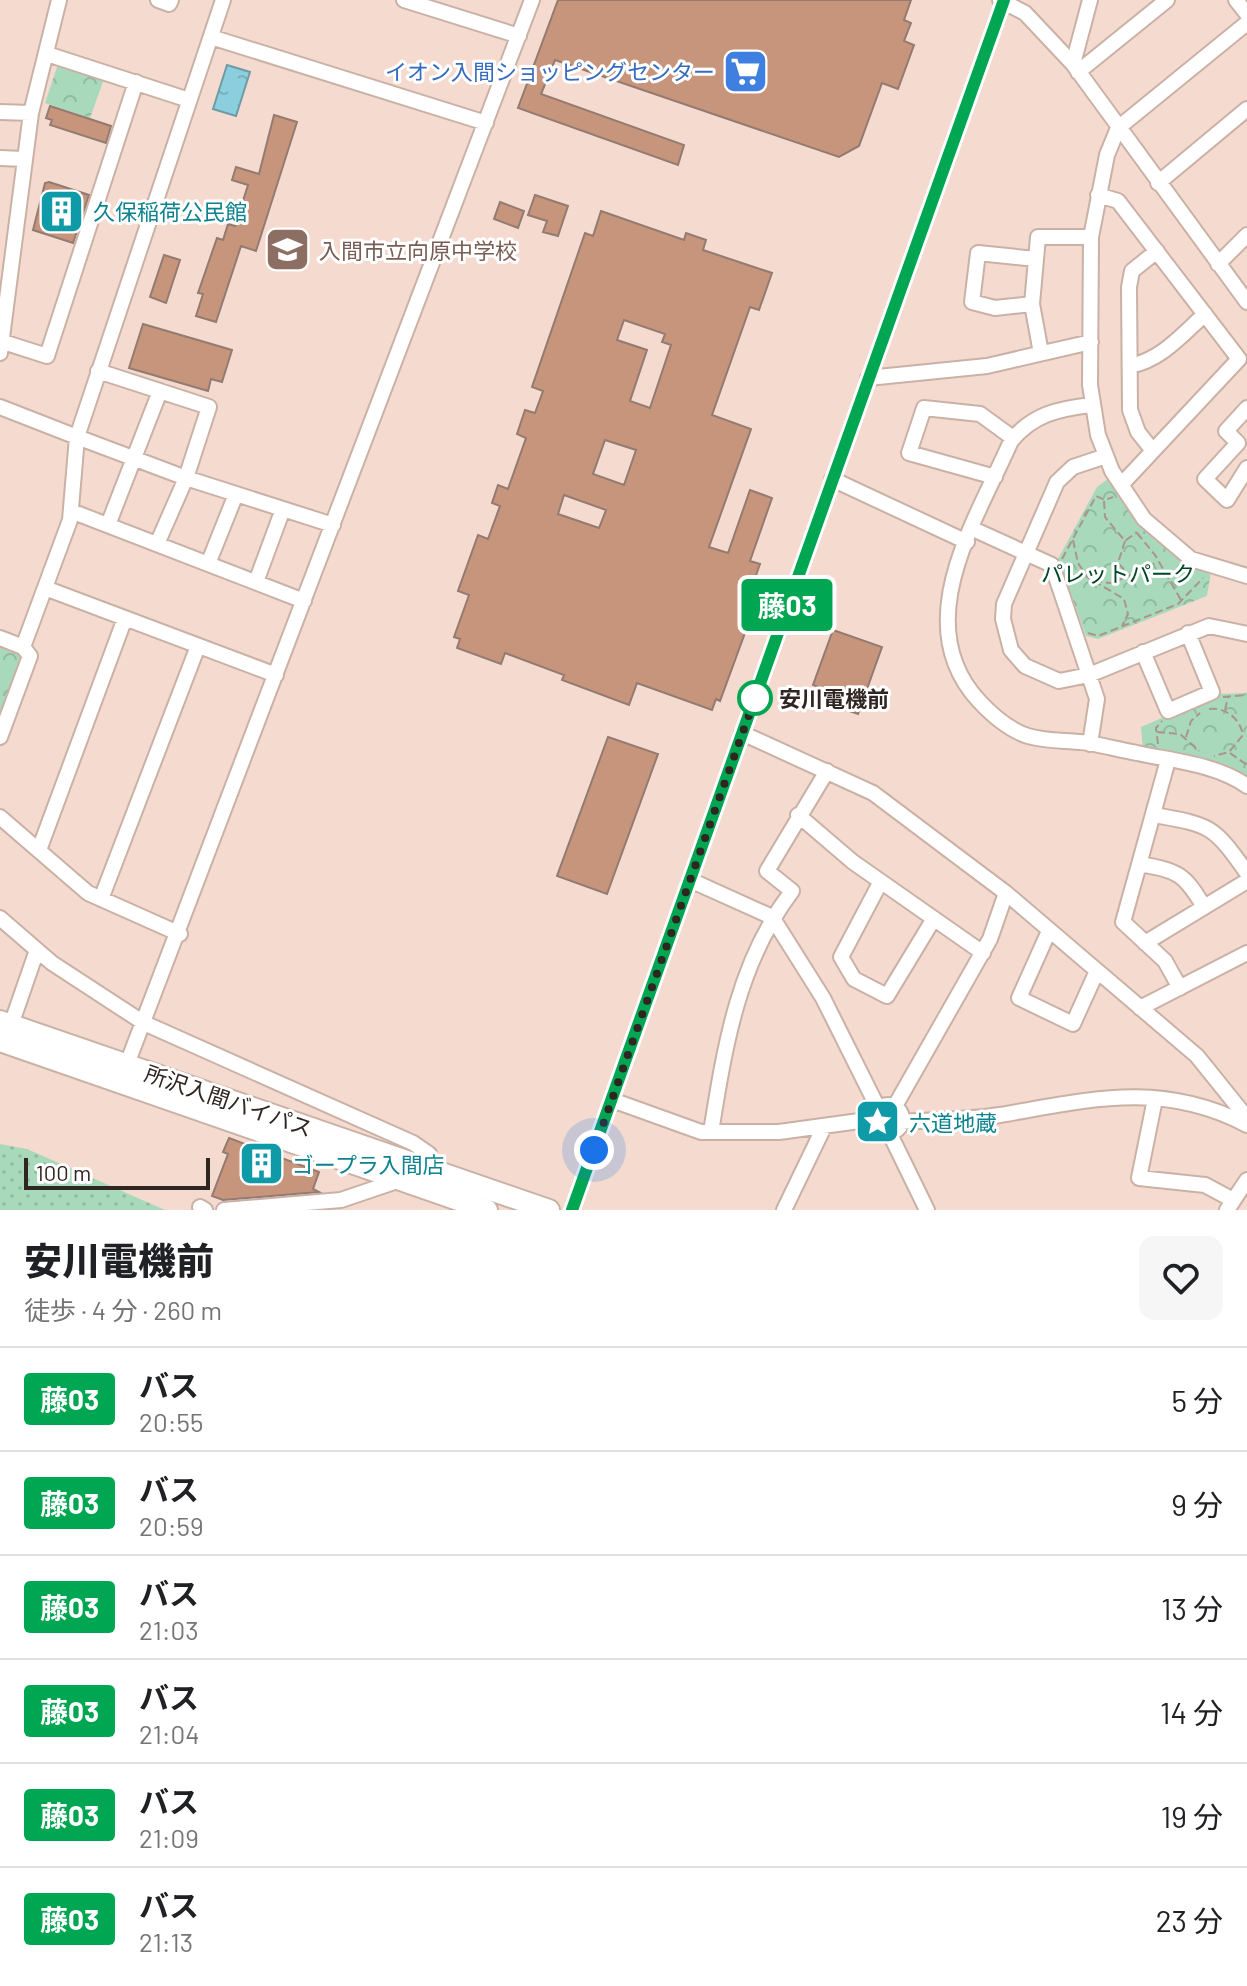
<!DOCTYPE html>
<html lang="ja">
<head>
<meta charset="utf-8">
<style>
	:root { --surface:#fff; --page:#f6f6f6; --text:#202124; --muted:#757577; --line:#e0e0e0 }
	body { margin:0; font-family:Barlow,"Noto Sans JP",sans-serif; background:var(--page); color:var(--text); height:100vh; display:flex; flex-direction:column; font-size:30px; white-space:nowrap }
	* { box-sizing:border-box; margin:0 }
	p { font-size:26px; color:var(--muted) }
	.icon { flex:none; width:44px; height:44px; fill:none; stroke:currentColor; stroke-width:2; stroke-linecap:round; stroke-linejoin:round }
	.map { position:relative; height:1210px; overflow:hidden }
	.details { display:flex; flex-direction:column; background:var(--surface); flex:1 }
	.details>* { flex:none }
	.badge { padding:0 16px; border-radius:6px; font-size:28px; line-height:52px }
	.scale { position:absolute; left:24px; bottom:20px; width:186px; box-sizing:border-box; padding-left:8px; border:4px solid #2f2521; border-top:0; font-size:22px; line-height:28px; white-space:nowrap; color:#2f2521; -webkit-text-stroke:6px #fff; paint-order:stroke }
	.you { position:absolute; width:40px; height:40px; margin:-20px; border:6px solid #fff; border-radius:50%; background:#1a73e8; box-shadow:0 0 0 12px #1a73e833 }
	.map>.badge { position:absolute; translate:-50% -50%; box-shadow:0 0 0 4px #fff }
	.round { display:grid; place-items:center; flex:none; width:84px; height:84px; border-radius:16px; background:var(--page) }
	.head { display:flex; align-items:center; justify-content:space-between; height:136px; padding:0 24px }
	h1 { font-size:38px; font-weight:800; line-height:60px }
	ul { padding:0; list-style:none }
	li { display:flex; align-items:center; gap:24px; height:104px; padding:0 24px; border-top:2px solid var(--line) }
	li div { flex:1 }
	li b { display:block; font-size:30px }
	li em { font-style:normal }
	li .badge { min-width:88px; font-weight:700; text-align:center }
	.map>svg:first-child { display:block }
	.grass { fill:url(#grass-dots) }
	.park { fill:url(#park-crowns) }
	.water { fill:url(#water-ripples); stroke:#6f9ba5; stroke-width:2 }
	.building { fill:#c7947c; stroke:#937b71; stroke-width:2; fill-rule:evenodd }
	.lines { fill:none; stroke-linecap:round; stroke-linejoin:round }
	.minor-casing { stroke:#cab1a6; stroke-width:18 }
	.highway-casing { stroke:#cab1a6; stroke-width:24 }
	.path { stroke:#a9958c; stroke-width:2; stroke-dasharray:8 4; stroke-linecap:butt }
	.minor { stroke:#fff; stroke-width:14 }
	.highway { stroke:#fff; stroke-width:20 }
	.line-casing { stroke:#fff; stroke-width:18 }
	.line { stroke:#00a651; stroke-width:12 }
	.walk { stroke:#2f2521; stroke-width:8; stroke-dasharray:0 14.4 }
	.stop-dot { fill:#fff; stroke:#00a651; stroke-width:4 }
	.labels { text-anchor:middle; dominant-baseline:central; stroke-width:6; stroke-linejoin:round; paint-order:stroke }
	.shop-label { font-size:22px; fill:#366cbe; stroke:#fff; text-anchor:end }
	.culture-label { font-size:22px; fill:#0d838f; stroke:#fff; text-anchor:start }
	.education-label { font-size:22px; fill:#785e54; stroke:#fff; text-anchor:start }
	.park-label { font-size:22px; fill:#014527; stroke:#fff }
	.stop-label { font-size:22px; font-weight:bold; fill:#2f2521; stroke:#fff; text-anchor:start }
	.street-label { font-size:22px; fill:#2f2521; stroke:#fff }
</style>
</head>
<body>
<div class="map">
<svg width="1247" height="1210" viewBox="0 0 1247 1210">
	<defs>
		<pattern id="grass-dots" width="8" height="8" patternUnits="userSpaceOnUse" patternTransform="scale(2)"><rect width="8" height="8" fill="#a8d9ba"/><path d="M2 2h.1M6 6h.1" fill="none" stroke="#91baa0" stroke-width="1.8" stroke-linecap="round"/></pattern>
		<pattern id="park-crowns" width="20" height="18" patternUnits="userSpaceOnUse" patternTransform="scale(2)"><rect width="20" height="18" fill="#a8d9ba"/><path d="M2 6a3 3 0 1 1 6 0M12 15a3 3 0 1 1 6 0" fill="none" stroke="#91baa0"/></pattern>
		<pattern id="water-ripples" width="26" height="14" patternUnits="userSpaceOnUse" patternTransform="scale(2)"><rect width="26" height="14" fill="#8bcedd"/><path d="M2 4q2-2 4 0t4 0M15 11q2-2 4 0t4 0" fill="none" stroke="#78b1bd"/></pattern>
	</defs>
	<rect width="100%" height="100%" fill="#f5dbcf"/>
	<!-- grass -->
	<path class="grass" d="M 0,1144 L 27,1149 L 165,1210 L 0,1210 Z"/>
	<!-- park -->
	<path class="park" d="M 58,64 L 104,79 L 90,118 L 45,103 Z
		M 1109,478 L 1122,495 L 1211,572 L 1207,596 L 1098,639 L 1086,636 L 1058,559 L 1097,487 Z
		M 0,643 L 20,651 L 24,656 L 0,720 Z
		M 1247,693 L 1247,780 L 1143,750 L 1141,727 L 1217,694 Z"/>
	<!-- water -->
	<path class="water" d="M 227,65 L 250,72 L 236,116 L 213,109 Z"/>
	<!-- building -->
	<path class="building" d="M 558,0 L 911,0 L 904,20 L 911,23 L 904,41 L 914,45 L 898,89 L 882,83 L 859,146 L 839,157 L 555,60 L 541,94 L 684,145 L 678,165 L 518,108 Z
		M 50,106 L 111,126 L 106,143 L 50,125 L 52,120 L 46,118 Z
		M 274,115 L 297,122 L 256,251 L 241,246 L 216,322 L 196,316 L 203,294 L 198,293 L 217,238 L 223,240 L 228,224 L 235,226 L 248,185 L 232,180 L 236,167 L 259,174 Z
		M 49,182 L 89,195 L 73,243 L 33,230 L 45,183 Z
		M 535,195 L 568,206 L 558,236 L 543,232 L 547,221 L 528,215 Z
		M 500,202 L 524,211 L 518,228 L 494,219 Z
		M 601,211 L 684,240 L 686,233 L 706,240 L 703,250 L 772,273 L 759,310 L 750,307 L 712,415 L 751,429 L 709,547 L 728,553 L 750,490 L 772,498 L 750,561 L 760,564 L 755,578 L 764,581 L 720,701 L 716,699 L 712,710 L 637,683 L 629,705 L 562,680 L 564,675 L 505,653 L 501,664 L 457,648 L 460,639 L 454,637 L 469,595 L 458,591 L 478,535 L 488,539 L 500,506 L 492,503 L 498,485 L 508,489 L 526,438 L 517,434 L 525,410 L 535,413 L 543,391 L 532,387 L 585,233 L 593,236 ZM 624,320 L 665,334 L 662,342 L 671,345 L 650,408 L 630,401 L 647,350 L 617,340 ZM 605,440 L 636,450 L 624,485 L 593,474 ZM 564,495 L 606,510 L 599,528 L 558,514 Z
		M 164,255 L 180,260 L 166,303 L 150,297 Z
		M 143,324 L 232,350 L 222,382 L 211,379 L 208,391 L 129,368 Z
		M 833,630 L 882,647 L 858,714 L 823,702 L 827,690 L 813,685 Z
		M 608,737 L 658,754 L 607,894 L 557,876 Z
		M 229,1138 L 319,1172 L 313,1189 L 319,1192 L 223,1200 L 212,1196 L 228,1154 L 223,1152 Z"/>
	<g class="lines">
		<defs>
			<path id="minor" d="M 158,0 L 169,4 L 171,0
				M 404,0 L 519,36
				M 1000,0 L 1025,13 L 1073,64 L 1247,302
				M 1236,0 L 1247,14
				M 1247,23 L 1118,128 L 1107,155 L 1091,237 L 1090,385 L 1098,435 L 1112,471 L 1144,519 L 1191,559 L 1247,576
				M 211,37 L 486,123
				M 47,54 L 189,100
				M 1073,64 L 1090,0
				M 1078,72 L 1167,0
				M 0,112 L 31,113
				M 0,158 L 24,159
				M 1158,183 L 1247,109
				M 1098,195 L 1118,201 L 1239,359 L 1121,485
				M 1218,264 L 1247,235
				M 1032,304 L 995,308 L 972,302 L 978,253 L 1036,259
				M 0,341 L 47,356 L 136,82
				M 0,353 L 31,113 L 59,0
				M 1041,353 L 1032,304 L 1038,237 L 1091,237
				M 1130,366 C 1161,360 1182,335 1205,314
				M 98,371 L 209,407 L 186,478 L 157,544
				M 868,378 L 987,366 L 1091,342
				M 1091,405 C 1058,409 1033,414 1011,441 C 977,519 907,623 979,701 C 993,716 1009,730 1028,736 C 1047,742 1069,740 1089,743 C 1105,746 1121,750 1137,753 C 1173,761 1216,764 1247,786
				M 0,407 L 77,437 L 223,0
				M 1247,408 L 1226,431 L 1238,443 L 1205,479 L 1227,500 L 1247,468
				M 1153,451 L 1138,432 L 1130,410 L 1129,287 L 1132,271 L 1157,251
				M 1106,456 L 1073,467 L 1057,482 L 1004,604 L 1003,619 L 1011,650 L 1025,666 L 1059,681 L 1089,675 L 1209,626 L 1247,634
				M 995,477 L 909,453 L 924,408 L 980,414 L 1013,438
				M 832,479 L 967,542
				M 71,511 L 304,601
				M 108,525 L 160,391
				M 973,529 L 1052,565 L 1097,699 L 1090,744
				M 208,564 L 236,494
				M 256,582 L 283,509
				M 45,588 L 276,675
				M 0,638 L 23,647 L 30,656 L 0,737
				M 23,647 L 70,520 L 77,437 L 186,478 L 333,525
				M 1143,652 L 1168,711 L 1212,692 L 1188,633
				M 742,733 L 873,793 L 1006,893 L 1197,1056 L 1247,1118
				M 1168,760 L 1123,922 L 1165,961 L 1180,988
				M 798,815 L 853,862 L 983,953
				M 1154,815 C 1211,825 1213,825 1247,873
				M 0,817 L 88,893 L 180,934
				M 39,850 L 125,618
				M 1140,864 C 1178,871 1184,873 1204,907
				M 690,880 L 772,917 L 823,998 L 878,1108
				M 880,883 L 841,957 L 854,979 L 887,996 L 933,920
				M 101,899 L 198,646
				M 0,918 L 52,963 L 144,1023 L 413,1143 L 429,1154 L 426,1167
				M 1049,931 L 1019,998 L 1073,1024 L 1097,971
				M 1145,943 L 1247,881
				M 1140,1008 L 1247,953
				M 11,1025 L 37,950
				M 124,1072 L 532,0
				M 1155,1099 L 1139,1178 L 1205,1185 L 1233,1200
				M 612,1100 L 701,1132 L 779,1132 L 874,1119
				M874 1119a14 14 0 1 1 28 0a14 14 0 1 1-28 0Z
				M 895,1106 L 990,939 L 1006,893
				M 901,1122 C 934,1120 968,1120 1000,1115 C 1088,1100 1161,1080 1247,1125
				M 711,1132 C 725,1045 738,962 792,891 L 767,871 L 827,771
				M 889,1132 L 927,1210
				M 200,1207 L 205,1210
				M 224,1210 L 341,1200 L 400,1180
				M 572,1210 L 1004,0
				M 784,1210 L 824,1127
				M 1227,1210 L 1247,1180"/>
			<path id="highway" d="M 0,1021 L 549,1210
				M 0,1041 L 487,1210"/>
		</defs>
		<!-- minor casing -->
		<use href="#minor" class="minor-casing"/>
		<!-- highway casing -->
		<use href="#highway" class="highway-casing"/>
		<!-- path -->
		<path class="path" d="M 1104,501 L 1105,517 L 1125,541 L 1137,532
			M 1137,533 L 1155,555 L 1181,600
			M 1073,540 L 1078,563 L 1087,577 L 1124,599 L 1128,614 L 1122,626
			M 1125,541 L 1118,563 L 1130,576 L 1155,563
			M 1062,559 L 1096,496 L 1105,500 L 1113,497
			M 1094,581 L 1111,583 L 1129,576
			M 1088,633 L 1098,636 L 1178,604 L 1203,578
			M 1223,697 L 1247,695
			M 1209,709 C 1225,707 1240,718 1243,735 L 1229,752 L 1214,756
			M 1225,710 L 1228,697
			M 1157,732 L 1180,734 L 1199,751
			M 1186,737 L 1191,721 L 1200,713
			M 1158,744 L 1156,728 L 1162,721
			M 1230,753 L 1247,765"/>
		<!-- minor -->
		<use href="#minor" class="minor"/>
		<!-- highway -->
		<use href="#highway" class="highway"/>
	</g>
	<g class="lines">
		<defs>
			<path id="line" d="M 572,1210 L 1004,0"/>
		</defs>
		<!-- line casing -->
		<use href="#line" class="line-casing"/>
		<!-- line -->
		<use href="#line" class="line"/>
		<!-- walk -->
		<path class="walk" d="M 594,1150 L 755,698"/>
	</g>
	<!-- icons -->
	<defs>
		<symbol id="supermarket-square" viewBox="-11 -11 22 22"><rect x="-9" y="-9" width="18" height="18" rx="4" fill="#3f7fe0" stroke="#fff"/><path d="M-6-5.5h2.5l.6 2H6L4.5 2H-2.5L-4.4-4H-6ZM-1.5 3.2a1.3 1.3 0 1 0 .1 0ZM3 3.2a1.3 1.3 0 1 0 .1 0Z" fill="#fff"/></symbol>
		<symbol id="building-square" viewBox="-11 -11 22 22"><rect x="-9" y="-9" width="18" height="18" rx="4" fill="#0f9aa8" stroke="#fff"/><path d="M-4-6H4V6H1V3H-1V6H-4ZM-2.5-4.3h1.7v1.8h-1.7ZM.8-4.3h1.7v1.8H.8ZM-2.5-1h1.7V.8h-1.7ZM.8-1h1.7V.8H.8Z" fill="#fff"/></symbol>
		<symbol id="school-square" viewBox="-11 -11 22 22"><rect x="-9" y="-9" width="18" height="18" rx="4" fill="#8d6e63" stroke="#fff"/><path d="M0-5L7-2L0 1L-7-2ZM-4 1L0 2.5L4 1V4Q0 6-4 4Z" fill="#fff"/></symbol>
		<symbol id="sight-square" viewBox="-11 -11 22 22"><rect x="-9" y="-9" width="18" height="18" rx="4" fill="#0f9aa8" stroke="#fff"/><path d="M0-6L1.8-2.2L6-1.7L2.9 1.2L3.7 5.4L0 3.3L-3.7 5.4L-2.9 1.2L-6-1.7L-1.8-2.2Z" fill="#fff"/></symbol>
	</defs>
	<g fill-rule="evenodd">
		<use href="#supermarket-square" x="720" y="46" width="51" height="51"/>
		<use href="#building-square" x="36" y="186" width="51" height="51"/>
		<use href="#school-square" x="262" y="224" width="51" height="51"/>
		<use href="#sight-square" x="852" y="1096" width="51" height="51"/>
		<use href="#building-square" x="236" y="1138" width="51" height="51"/>
	</g>
	<!-- markers -->
	<circle class="stop-dot" cx="755" cy="698" r="16"/>
	<g class="labels">
		<!-- shop labels -->
		<g class="shop-label">
			<text x="715" y="71">イオン入間ショッピングセンター</text>
		</g>
		<!-- culture labels -->
		<g class="culture-label">
			<text x="93" y="211">久保稲荷公民館</text>
			<text x="909" y="1122">六道地蔵</text>
			<text x="292" y="1164">ゴープラ入間店</text>
		</g>
		<!-- education labels -->
		<g class="education-label">
			<text x="319" y="250">入間市立向原中学校</text>
		</g>
		<!-- park labels -->
		<g class="park-label">
			<text x="1118" y="573">パレットパーク</text>
		</g>
		<!-- stop labels -->
		<g class="stop-label">
			<text x="779" y="698">安川電機前</text>
		</g>
		<!-- street labels -->
		<g class="street-label">
			<text transform="translate(229 1100) rotate(19)">所沢入間バイパス</text>
		</g>
	</g>
</svg>
<div class="scale">100 m</div>
<div class="you" style="left:594px;top:1150px"></div>
<b class="badge" style="left:787px;top:605px;background:#00a651;color:#fff">藤03</b>
</div>
<section class="details">
<div class="head"><div><h1>安川電機前</h1><p>徒歩 · 4 分 · 260 m</p></div><a class="round"><svg class="icon" aria-label="heart" viewBox="0 0 24 24"><path d="M12 20l-8-8c-3-5 5-10 8-4 3-6 11-1 8 4z"/></svg></a></div>
<ul>
<li><span class="badge" style="background:#00a651;color:#fff">藤03</span><div><b>バス</b><p>20:55</p></div><em>5 分</em></li>
<li><span class="badge" style="background:#00a651;color:#fff">藤03</span><div><b>バス</b><p>20:59</p></div><em>9 分</em></li>
<li><span class="badge" style="background:#00a651;color:#fff">藤03</span><div><b>バス</b><p>21:03</p></div><em>13 分</em></li>
<li><span class="badge" style="background:#00a651;color:#fff">藤03</span><div><b>バス</b><p>21:04</p></div><em>14 分</em></li>
<li><span class="badge" style="background:#00a651;color:#fff">藤03</span><div><b>バス</b><p>21:09</p></div><em>19 分</em></li>
<li><span class="badge" style="background:#00a651;color:#fff">藤03</span><div><b>バス</b><p>21:13</p></div><em>23 分</em></li>
</ul>
</section>
</body>
</html>
